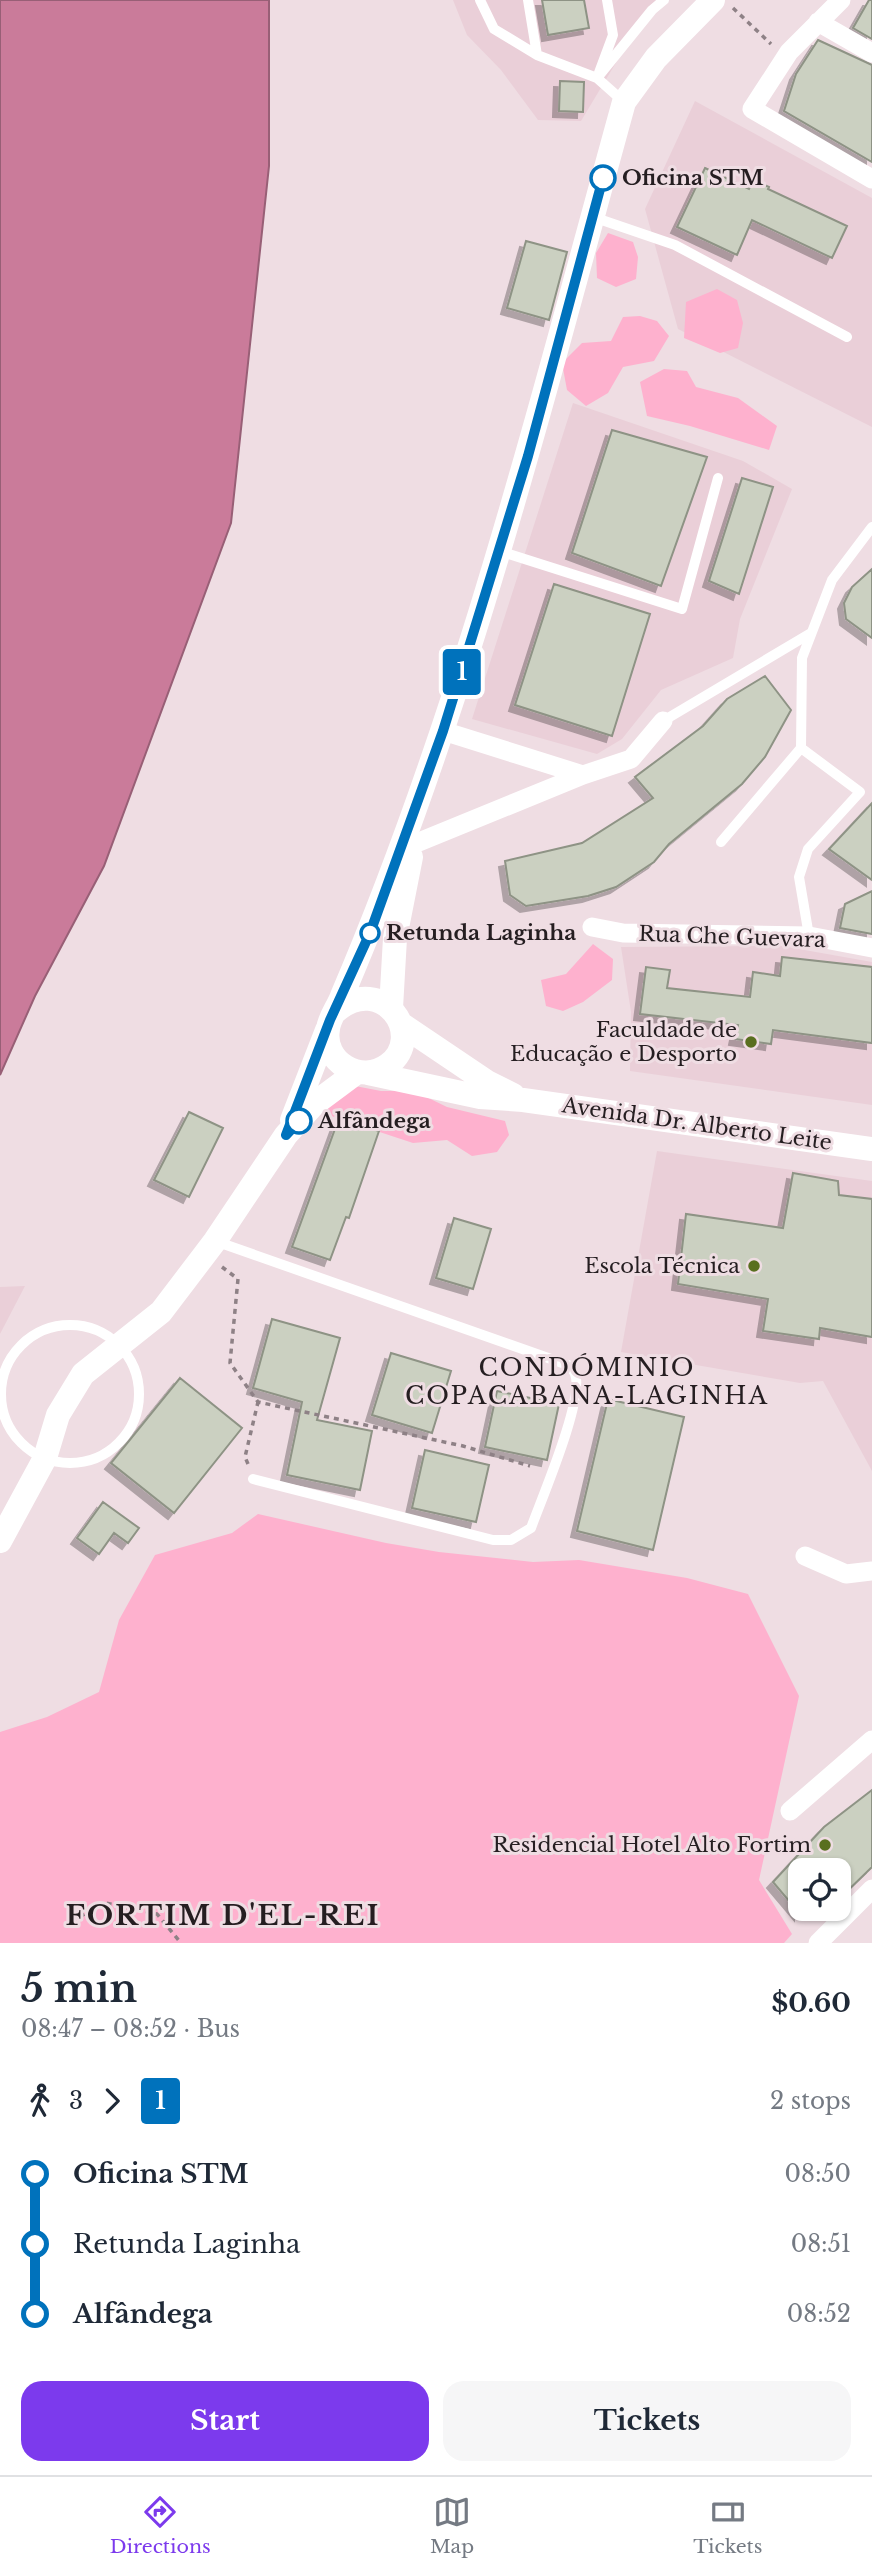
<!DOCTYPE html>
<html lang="en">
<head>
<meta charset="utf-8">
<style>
	:root { --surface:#fff; --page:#f6f6f7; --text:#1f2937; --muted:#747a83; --line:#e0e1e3; --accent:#7c3aed }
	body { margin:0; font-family:"Libre Baskerville",serif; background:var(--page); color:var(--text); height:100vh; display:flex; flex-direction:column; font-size:26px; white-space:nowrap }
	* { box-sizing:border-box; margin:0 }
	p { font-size:23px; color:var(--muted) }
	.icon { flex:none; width:38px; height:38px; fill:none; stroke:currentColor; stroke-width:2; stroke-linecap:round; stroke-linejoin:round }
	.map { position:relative; height:1943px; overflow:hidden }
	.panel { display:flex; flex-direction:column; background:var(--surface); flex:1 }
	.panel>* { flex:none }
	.badge { padding:0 14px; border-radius:5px; font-size:24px; line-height:46px }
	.tools { position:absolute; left:788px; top:1858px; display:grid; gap:14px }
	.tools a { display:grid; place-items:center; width:63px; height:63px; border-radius:14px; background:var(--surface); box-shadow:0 2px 5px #0004; font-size:35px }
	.map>.badge { position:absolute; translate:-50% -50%; box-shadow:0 0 0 4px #fff }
	.legs { display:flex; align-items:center; gap:10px; height:77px; padding:0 21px; font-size:23px }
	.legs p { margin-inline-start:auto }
	.head { display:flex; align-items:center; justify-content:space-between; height:119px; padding:0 21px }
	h1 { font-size:38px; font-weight:700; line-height:52px }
	.primary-button { display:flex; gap:14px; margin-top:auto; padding:14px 21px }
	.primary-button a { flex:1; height:80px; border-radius:21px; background:var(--accent); color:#fff; font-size:28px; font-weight:700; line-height:80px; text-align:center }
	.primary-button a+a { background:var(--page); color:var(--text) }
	ul { padding:0 21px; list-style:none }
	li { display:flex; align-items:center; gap:24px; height:70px; font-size:26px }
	li i { display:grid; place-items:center; width:10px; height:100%; margin:0 9px; background:currentColor }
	li i::after { content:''; width:18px; height:18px; margin:-9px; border:5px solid; border-radius:50%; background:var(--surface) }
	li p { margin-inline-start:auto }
	li:first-child i { background:linear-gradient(#0000 50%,currentColor 0) }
	li:last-child i { background:linear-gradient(currentColor 50%,#0000 0) }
	.tab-bar { display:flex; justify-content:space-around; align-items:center; height:98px; border-top:2px solid var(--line); background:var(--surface); font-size:19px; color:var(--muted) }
	.tab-bar a { display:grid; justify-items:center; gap:4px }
	.tab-bar .on { color:var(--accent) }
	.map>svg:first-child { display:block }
	.built { fill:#eacfd8 }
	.green { fill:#feb1ce }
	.water { fill:#ca7b9a; stroke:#985f76; stroke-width:2 }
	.building { fill:#cbd0c1; stroke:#8e9385; stroke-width:2; filter:url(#shadow) }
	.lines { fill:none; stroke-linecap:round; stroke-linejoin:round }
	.path { stroke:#8e8186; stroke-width:3.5; stroke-dasharray:5 5; stroke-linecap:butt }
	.service { stroke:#fff; stroke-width:10 }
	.minor { stroke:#fff; stroke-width:19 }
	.tertiary { stroke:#fff; stroke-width:24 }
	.line-1-casing { stroke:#fff; stroke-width:16 }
	.line-1 { stroke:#0072bc; stroke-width:10 }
	.stop-1-dot { fill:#fff; stroke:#0072bc; stroke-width:3.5 }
	.poi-dot { fill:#596f1f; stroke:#efdde3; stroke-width:2.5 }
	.labels { text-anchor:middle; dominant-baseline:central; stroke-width:6; stroke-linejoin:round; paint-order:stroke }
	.stop-label { font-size:21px; font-weight:bold; fill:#251e21; stroke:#efdde3; text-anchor:start }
	.street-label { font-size:21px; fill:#251e21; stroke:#efdde3 }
	.poi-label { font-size:21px; fill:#251e21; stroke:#efdde3; text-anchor:end }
	.quarter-label { font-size:24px; letter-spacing:2px; fill:#251e21; stroke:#efdde3 }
	.district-label { font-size:28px; font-weight:bold; letter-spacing:2px; fill:#251e21; stroke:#efdde3 }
</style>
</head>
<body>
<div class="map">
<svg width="872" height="1943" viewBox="0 0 872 1943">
	<defs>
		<filter id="shadow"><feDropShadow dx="-6" dy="6" stdDeviation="0" flood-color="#0004"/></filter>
	</defs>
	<rect width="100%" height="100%" fill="#efdde3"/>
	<!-- built -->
	<path class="built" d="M 453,0 L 657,0 L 650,6 L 581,121 L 538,120 L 501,70 L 467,35 Z
		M 695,101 L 872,198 L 872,427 L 678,329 L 645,209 Z
		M 573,403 L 743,461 L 792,489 L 740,619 L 733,658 L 661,690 L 622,739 L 597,754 L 472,719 Z
		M 782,946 L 872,962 L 872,1105 L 630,1071 L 631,1012 L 621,947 Z
		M 657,1151 L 872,1181 L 872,1471 L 823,1381 L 800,1383 L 621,1352 Z
		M 25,1286 L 0,1334 L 0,1287 Z"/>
	<!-- green -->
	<path class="green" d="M 608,233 L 633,242 L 638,257 L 636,279 L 616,287 L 597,278 L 596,253 Z
		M 717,289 L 737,300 L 743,323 L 738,348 L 720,353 L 684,338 L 686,302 Z
		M 640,316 L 657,321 L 669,336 L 654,361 L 623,367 L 608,393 L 586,406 L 567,390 L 562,363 L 582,343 L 611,341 L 623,317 Z
		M 664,369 L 687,371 L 696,387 L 738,398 L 777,426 L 769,450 L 690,426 L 647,416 L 640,382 Z
		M 593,944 L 613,959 L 612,980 L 583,1002 L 563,1011 L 546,1006 L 541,980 L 566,974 Z
		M 355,1086 L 381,1091 L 414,1091 L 447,1107 L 505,1121 L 509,1135 L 497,1152 L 472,1156 L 447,1140 L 413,1143 L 322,1113 L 336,1097 Z
		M 258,1514 L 386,1543 L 439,1552 L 533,1562 L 579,1560 L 687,1578 L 748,1594 L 799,1696 L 759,1880 L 792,1934 L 784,1943 L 0,1943 L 0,1732 L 47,1717 L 99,1692 L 119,1620 L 155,1555 L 232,1533 Z"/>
	<!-- water -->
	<path class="water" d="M 0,0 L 269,0 L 269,166 L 231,523 L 104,866 L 35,996 L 0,1075 Z"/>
	<!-- building -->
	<path class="building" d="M 542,0 L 584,0 L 589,28 L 548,35 Z
		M 869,0 L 872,0 L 872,39 L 853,28 Z
		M 818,40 L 872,65 L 872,162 L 784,111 L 796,74 Z
		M 560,81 L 584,82 L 583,112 L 559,111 Z
		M 705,168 L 749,189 L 753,180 L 769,187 L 768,189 L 847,226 L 832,258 L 752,220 L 737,255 L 677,227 Z
		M 526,241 L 567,252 L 549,320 L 507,308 Z
		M 612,430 L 707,457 L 661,586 L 572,553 Z
		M 742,478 L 773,487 L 739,594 L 709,581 Z
		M 872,569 L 872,638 L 846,619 L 844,603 L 852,587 Z
		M 554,584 L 650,614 L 612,736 L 515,705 Z
		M 765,676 L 791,710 L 765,757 L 742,784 L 669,844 L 654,862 L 616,887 L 588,896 L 526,906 L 510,895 L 505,861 L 582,843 L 653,798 L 635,777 L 703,726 L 727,699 Z
		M 872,803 L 872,880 L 829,849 Z
		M 872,891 L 872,934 L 840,928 L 845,904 Z
		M 782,957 L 872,967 L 872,1043 L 773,1030 L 771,1044 L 735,1039 L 738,1025 L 640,1014 L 646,967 L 670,970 L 667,988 L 750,997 L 753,972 L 780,976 Z
		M 189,1112 L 223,1128 L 189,1197 L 154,1180 Z
		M 339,1118 L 379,1131 L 349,1218 L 346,1217 L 330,1260 L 292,1247 Z
		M 793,1173 L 838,1181 L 839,1195 L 872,1199 L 872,1337 L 820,1328 L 819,1339 L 763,1331 L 768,1299 L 678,1284 L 686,1214 L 783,1228 Z
		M 454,1218 L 491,1229 L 473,1289 L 436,1278 Z
		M 272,1319 L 340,1338 L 317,1420 L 372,1431 L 360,1490 L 287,1475 L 302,1402 L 253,1388 Z
		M 391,1353 L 451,1371 L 432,1433 L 372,1415 Z
		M 180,1378 L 242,1428 L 174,1513 L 111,1463 Z
		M 497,1391 L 559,1404 L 547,1460 L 485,1447 Z
		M 608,1399 L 684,1417 L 653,1550 L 577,1531 Z
		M 425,1450 L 489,1465 L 476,1522 L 412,1508 Z
		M 103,1502 L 139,1528 L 128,1543 L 114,1533 L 99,1554 L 77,1538 Z
		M 872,1790 L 872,1867 L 838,1900 L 838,1871 L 800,1871 L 800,1914 L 773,1882 L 824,1827 Z"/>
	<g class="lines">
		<!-- path -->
		<path class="path" d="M 733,8 L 771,44
			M 222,1267 L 238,1279 L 230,1363 L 258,1402 L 463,1446 L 530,1466
			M 248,1464 L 245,1457 L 258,1402
			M 71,1921 L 106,1903 L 157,1914 L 181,1943"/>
		<!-- service -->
		<path class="service" d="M 480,0 L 494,29 L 537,55 L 597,78 L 652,10 L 664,0
			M 528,0 L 537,55
			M 607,0 L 613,35 L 597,78 L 624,102
			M 593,217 L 675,245 L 847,337
			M 499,551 L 682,609 L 718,478
			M 663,721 L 811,633
			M 801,748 L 802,658 L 832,580 L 872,527
			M 721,842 L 801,748 L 860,792 L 808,849 L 799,877 L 809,936
			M 215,1241 L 568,1365 C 571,1368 574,1371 575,1374 C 585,1398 541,1500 531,1528 L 511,1540 L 493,1540 L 253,1479
			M1 1394a69 69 0 1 1 138 0a69 69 0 1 1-138 0Z"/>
		<!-- minor -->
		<path class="minor" d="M 841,0 L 789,52 L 752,109 L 872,179
			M 818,22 L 872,53
			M 583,775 L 631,759 L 663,721
			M 414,844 L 583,775 L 443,731
			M 592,927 L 623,933 L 809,936 L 872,948
			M 805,1556 L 846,1574 L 872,1571
			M 790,1811 L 872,1740
			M 818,1943 L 872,1889"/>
		<!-- tertiary -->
		<path class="tertiary" d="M 391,1008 L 395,938 L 411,857
			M 336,1011 C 382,972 427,1036 388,1065 C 361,1085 322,1062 328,1029 C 329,1018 338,1007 342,996 C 465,708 541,403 624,102 L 656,58 L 713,0
			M 401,1024 L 487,1082 L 513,1095
			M 368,1073 L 480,1097 L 523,1100 L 872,1149
			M 292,1120 L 327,1030
			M 0,1541 L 45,1458 L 58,1415 L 83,1374 L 161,1312 L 215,1241 L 286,1135 L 314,1104 L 357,1072"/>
	</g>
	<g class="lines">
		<defs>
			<path id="line-1" d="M 299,1121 L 286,1135 L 330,1020 L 370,933 L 443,731 L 528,456 L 603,178"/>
		</defs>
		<!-- line-1 casing -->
		<use href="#line-1" class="line-1-casing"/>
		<!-- line-1 -->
		<use href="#line-1" class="line-1"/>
	</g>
	<!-- markers -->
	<g class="stop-1-dot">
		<circle cx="603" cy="178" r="12"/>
		<circle cx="370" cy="933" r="9"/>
		<circle cx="299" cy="1121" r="12"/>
	</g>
	<g class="poi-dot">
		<circle cx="751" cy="1042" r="7"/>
		<circle cx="754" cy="1266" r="7"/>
		<circle cx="825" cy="1845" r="7"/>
	</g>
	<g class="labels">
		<!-- stop labels -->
		<g class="stop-label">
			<text x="622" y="178">Oficina STM</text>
			<text x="386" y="933">Retunda Laginha</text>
			<text x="318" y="1121">Alfândega</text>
		</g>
		<!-- street labels -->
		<g class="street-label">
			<text transform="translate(732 937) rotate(2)">Rua Che Guevara</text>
			<text transform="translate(697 1124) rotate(8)">Avenida Dr. Alberto Leite</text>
		</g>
		<!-- poi labels -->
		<g class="poi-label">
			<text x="737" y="1030">Faculdade de<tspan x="737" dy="24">Educação e Desporto</tspan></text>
			<text x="740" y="1266">Escola Técnica</text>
			<text x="811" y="1845">Residencial Hotel Alto Fortim</text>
		</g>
		<!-- quarter labels -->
		<g class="quarter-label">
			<text x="587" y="1367">CONDÓMINIO<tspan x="587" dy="28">COPACABANA-LAGINHA</tspan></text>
		</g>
		<!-- district labels -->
		<g class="district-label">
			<text x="223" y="1915">FORTIM D'EL-REI</text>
		</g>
	</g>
</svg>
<div class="tools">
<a><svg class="icon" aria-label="locate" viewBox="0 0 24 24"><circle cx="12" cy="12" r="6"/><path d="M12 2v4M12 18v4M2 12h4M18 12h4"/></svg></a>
</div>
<b class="badge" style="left:462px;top:672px;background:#0072bc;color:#fff">1</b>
</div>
<section class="panel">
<div class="head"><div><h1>5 min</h1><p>08:47 – 08:52 · Bus</p></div><b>$0.60</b></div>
<div class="legs"><svg class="icon" aria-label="walk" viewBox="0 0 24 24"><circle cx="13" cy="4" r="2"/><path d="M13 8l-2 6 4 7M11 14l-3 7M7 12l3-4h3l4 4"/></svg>3<svg class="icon" aria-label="forward" viewBox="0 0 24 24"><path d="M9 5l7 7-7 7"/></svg><b class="badge" style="background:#0072bc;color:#fff">1</b><p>2 stops</p></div>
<ul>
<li><i style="color:#0072bc"></i><b>Oficina STM</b><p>08:50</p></li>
<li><i style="color:#0072bc"></i><span>Retunda Laginha</span><p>08:51</p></li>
<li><i style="color:#0072bc"></i><b>Alfândega</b><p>08:52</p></li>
</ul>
<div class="primary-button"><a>Start</a><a>Tickets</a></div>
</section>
<nav class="tab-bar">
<a class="on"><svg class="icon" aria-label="directions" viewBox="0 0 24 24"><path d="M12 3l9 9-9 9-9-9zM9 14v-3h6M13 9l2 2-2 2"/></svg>Directions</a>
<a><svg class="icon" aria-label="map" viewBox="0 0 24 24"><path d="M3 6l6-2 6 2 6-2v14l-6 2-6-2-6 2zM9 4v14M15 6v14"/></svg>Map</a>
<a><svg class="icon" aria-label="tickets" viewBox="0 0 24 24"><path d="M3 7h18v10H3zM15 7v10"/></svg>Tickets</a>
</nav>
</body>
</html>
